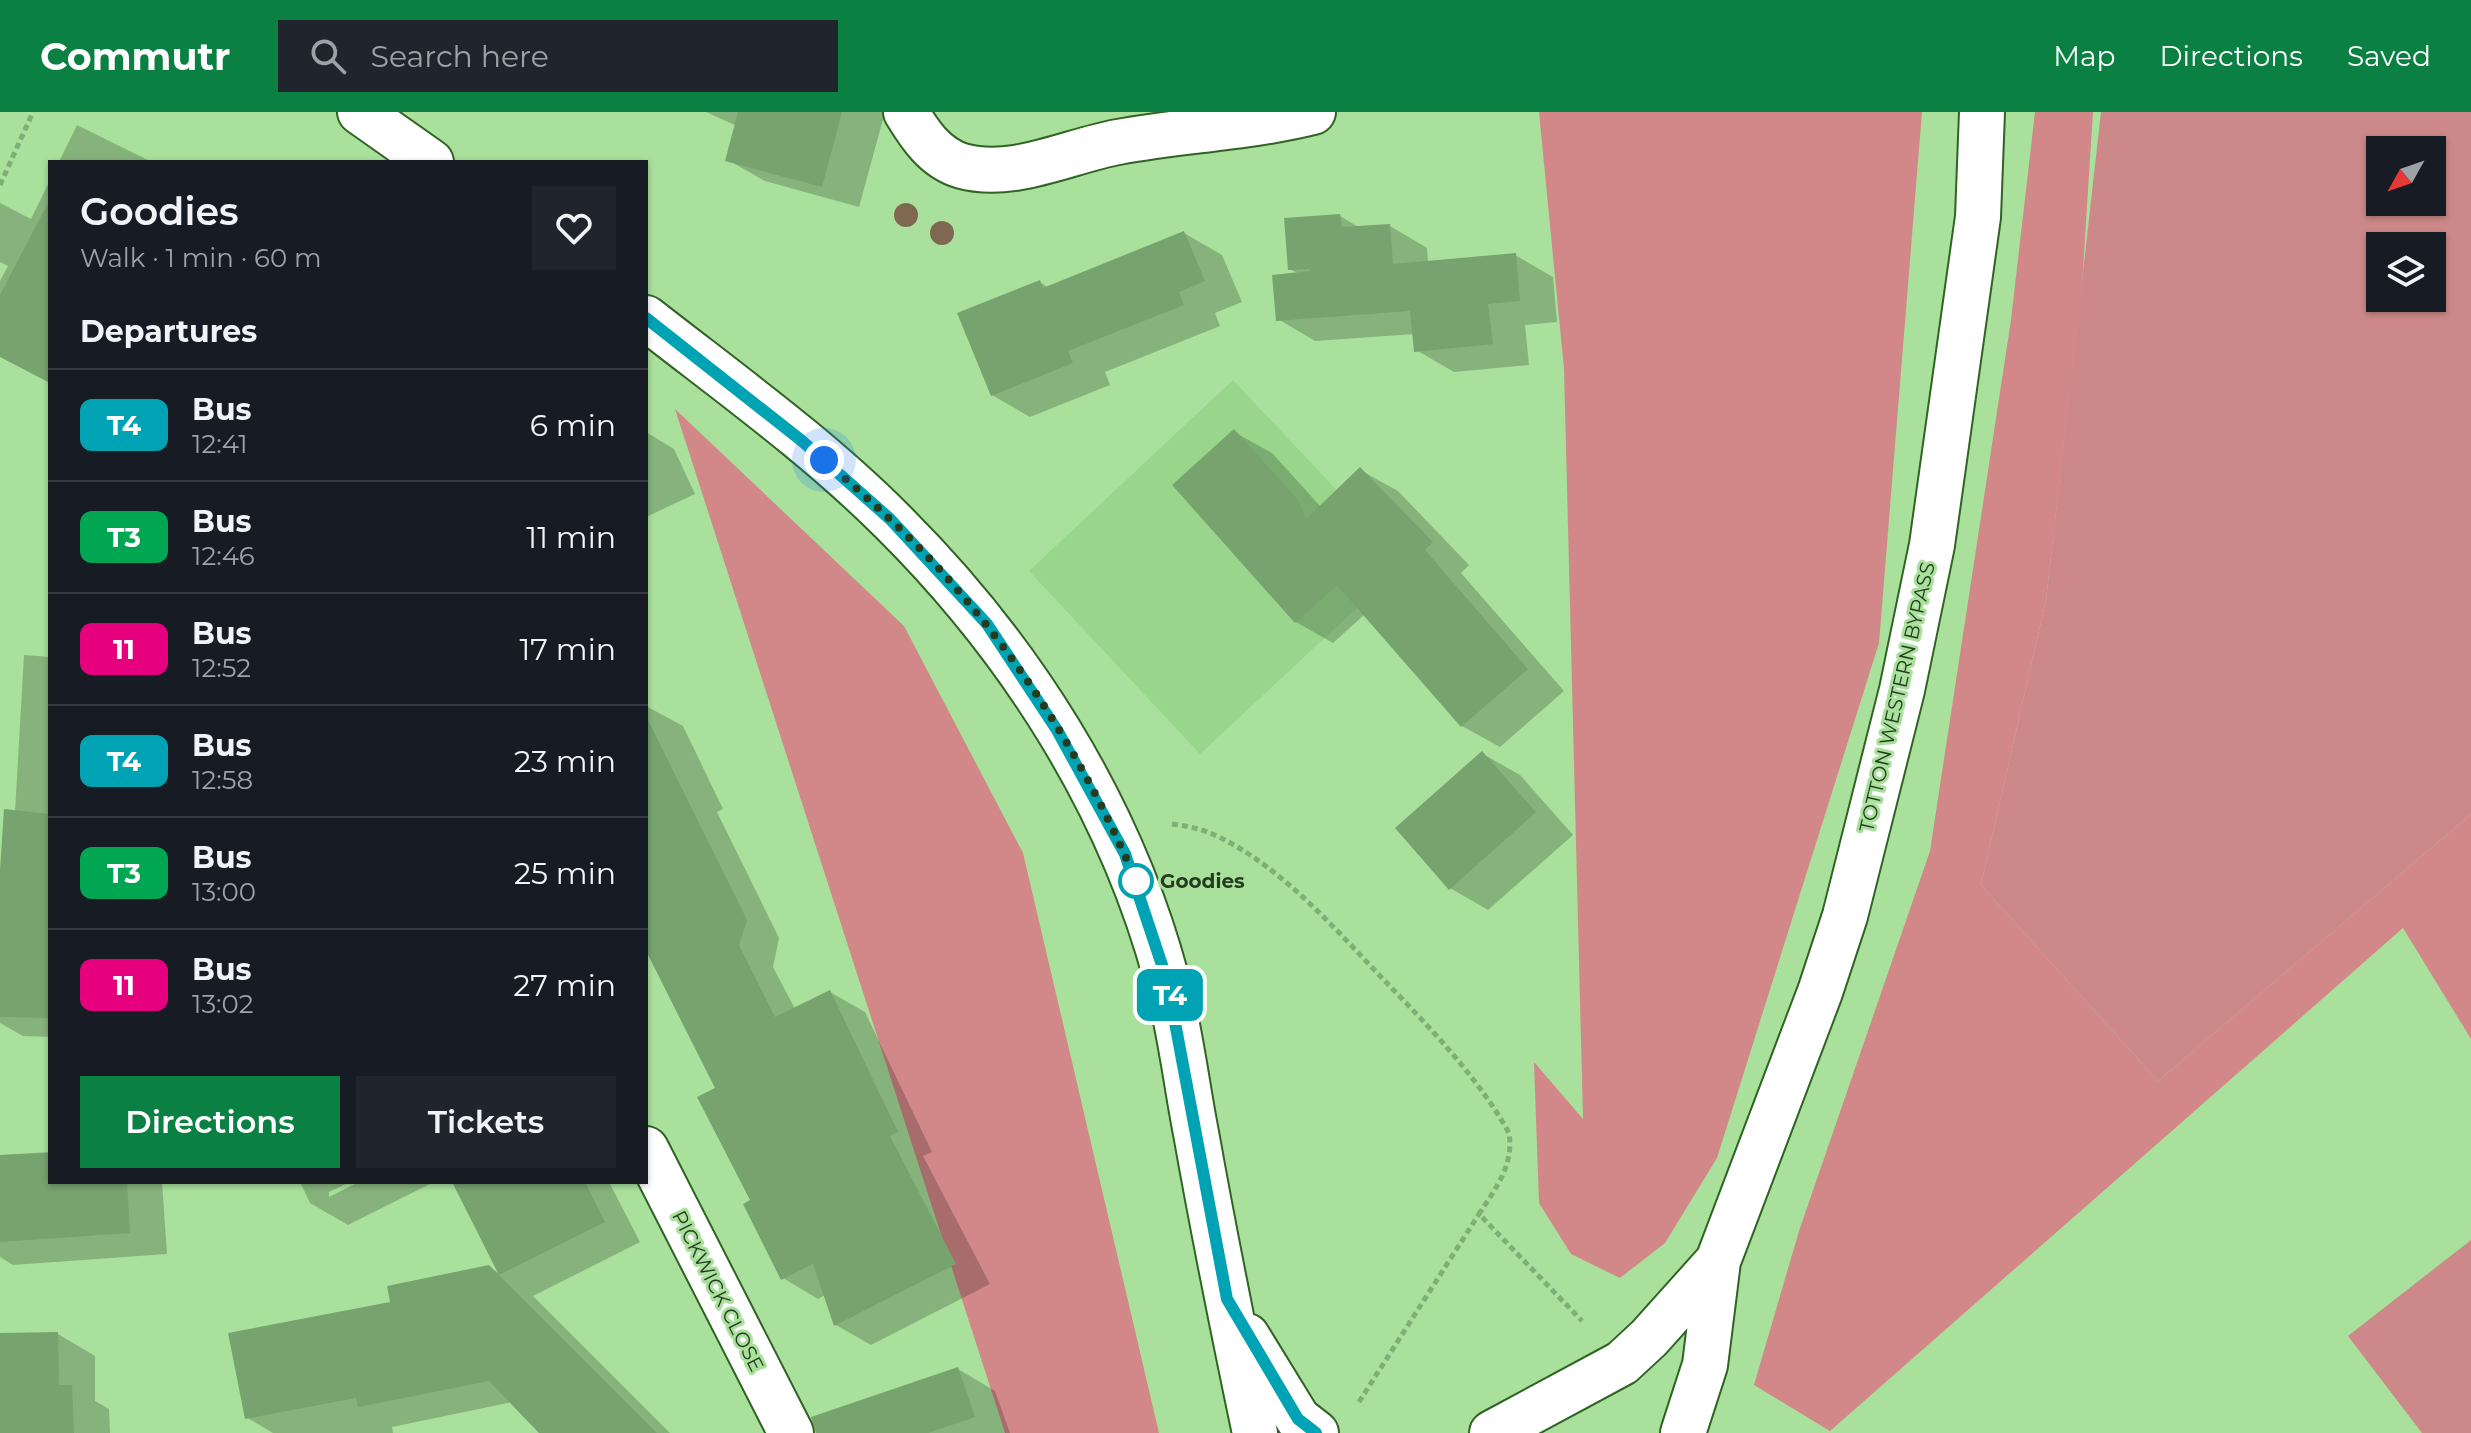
<!DOCTYPE html>
<html lang="en">
<head>
<meta charset="utf-8">
<style>
	:root { --surface:#171b24; --page:#20242c; --text:#f1f3f6; --muted:#9ea1a6; --line:#363941; --accent:#0b8043 }
	body { margin:0; font-family:Montserrat,sans-serif; background:var(--page); color:var(--text); height:100vh; display:flex; flex-direction:column; font-size:30px; white-space:nowrap }
	* { box-sizing:border-box; margin:0 }
	p { font-size:26px; color:var(--muted) }
	.icon { flex:none; width:44px; height:44px; fill:none; stroke:currentColor; stroke-width:2; stroke-linecap:round; stroke-linejoin:round }
	.map { position:relative; flex:1; overflow:hidden }
	.panel { position:absolute; left:48px; top:48px; width:600px; height:1024px; display:flex; flex-direction:column; background:var(--surface); border-radius:0px; box-shadow:0 2px 6px #0004 }
	.panel>* { flex:none }
	.badge { padding:0 16px; border-radius:12px; font-size:28px; line-height:52px }
	.needle { width:52px; rotate:230deg }
	.fabs { position:absolute; left:2366px; top:24px; display:grid; gap:16px }
	.fabs a { display:grid; place-items:center; width:80px; height:80px; border-radius:0px; background:var(--surface); box-shadow:0 2px 6px #0004; font-size:40px }
	.you { position:absolute; width:40px; height:40px; margin:-20px; border:6px solid #fff; border-radius:50%; background:#1a73e8; box-shadow:0 0 0 12px #1a73e833 }
	.map>.badge { position:absolute; translate:-50% -50%; box-shadow:0 0 0 4px #fff }
	h2 { padding:0 32px; font-size:30px; line-height:72px }
	.round { display:grid; place-items:center; flex:none; width:84px; height:84px; border-radius:0px; background:var(--page) }
	.headline { display:flex; align-items:center; justify-content:space-between; height:136px; padding:0 32px }
	h1 { font-size:38px; font-weight:600; line-height:60px }
	.action { display:flex; gap:16px; margin-top:auto; padding:16px 32px }
	.action a { flex:1; height:92px; border-radius:0px; background:var(--accent); color:#fff; font-size:32px; font-weight:600; line-height:92px; text-align:center }
	.action a+a { background:var(--page); color:var(--text) }
	ul { padding:0; list-style:none }
	li { display:flex; align-items:center; gap:24px; height:112px; padding:0 32px; border-top:2px solid var(--line) }
	li div { flex:1 }
	li b { display:block; font-size:30px }
	li em { font-style:normal }
	li .badge { min-width:88px; font-weight:700; text-align:center }
	header { display:flex; align-items:center; gap:48px; box-sizing:border-box; height:112px; padding:0 40px; background:var(--accent); color:#fff }
	header strong { font-size:38px }
	nav { display:flex; gap:44px; margin-inline-start:auto; font-size:28px }
	.search { width:560px; height:72px; background:var(--page); display:flex; align-items:center; gap:20px; box-sizing:border-box; padding:0 28px; border-radius:0px; color:var(--muted); font-size:30px }
	.map>svg:first-child { display:block }
	.built { fill:#99d68c }
	.green { fill:#cd8989; fill-rule:evenodd }
	.forest { fill:#d28888 }
	.shadow { fill:#0003 }
	.building { fill:#77a36e }
	.lines { fill:none; stroke-linecap:round; stroke-linejoin:round }
	.minor-casing { stroke:#306324; stroke-width:48 }
	.primary-casing { stroke:#306324; stroke-width:48 }
	.path { stroke:#80ae76; stroke-width:5; stroke-dasharray:6 4; stroke-linecap:butt }
	.minor { stroke:#fff; stroke-width:44 }
	.primary { stroke:#fff; stroke-width:44 }
	.tree { fill:#806752 }
	.line-casing { stroke:#fff; stroke-width:18 }
	.line { stroke:#00a3b4; stroke-width:12 }
	.walk { stroke:#253b20; stroke-width:8; stroke-dasharray:0 14.4 }
	.stop-dot { fill:#fff; stroke:#00a3b4; stroke-width:4 }
	.labels { text-anchor:middle; dominant-baseline:central; stroke-width:6; stroke-linejoin:round; paint-order:stroke }
	.street-label { font-size:20px; fill:#253b20; stroke:#a8e09c }
	.stop-label { font-size:20px; font-weight:bold; fill:#253b20; stroke:#a8e09c; text-anchor:start }
</style>
</head>
<body>
<header>
<strong>Commutr</strong>
<div class="search"><svg class="icon" aria-label="search" viewBox="0 0 24 24"><circle cx="10" cy="10" r="6"/><path d="M15 15l6 6"/></svg>Search here</div>
<nav><a>Map</a><a>Directions</a><a>Saved</a></nav>
</header>
<div class="map">
<svg width="2471" height="1321" viewBox="0 0 2471 1321">
	<rect width="100%" height="100%" fill="#a8e09c"/>
	<!-- built -->
	<path class="built" d="M 1233,268 L 1405,451 L 1200,642 L 1029,459 Z"/>
	<!-- green -->
	<path class="green" d="M 2101,0 L 2471,0 L 2471,702 L 2158,969 L 1981,773 L 2046,488 ZM 2380,38 L 2432,38 L 2432,90 L 2380,90 ZM 2380,134 L 2432,134 L 2432,186 L 2380,186 Z
		M 2471,1128 L 2471,1321 L 2422,1321 L 2348,1224 Z"/>
	<!-- forest -->
	<path class="forest" d="M 1539,0 L 1922,0 L 1879,531 L 1717,1046 L 1665,1131 L 1620,1166 L 1571,1142 L 1539,1091 L 1534,950 L 1583,1007 L 1564,257 Z
		M 2035,0 L 2093,0 L 2082,173 L 2046,488 L 1981,773 L 2158,969 L 2471,702 L 2471,927 L 2403,816 L 1830,1319 L 1754,1273 L 1799,1119 L 1930,739 L 2011,208 Z
		M 675,297 L 904,514 L 1023,741 L 1159,1321 L 1005,1321 Z"/>
	<!-- shadow -->
	<path class="shadow" d="M 706,0 L 885,0 L 859,95 L 765,69 L 728,48 L 737,14 Z
		M 77,13 L 152,50 L 59,50 Z
		M 50,68 L 50,270 L 0,244 L 0,169 L 8,154 L 0,150 L 0,91 L 31,107 Z
		M 1340,104 L 1360,116 L 1390,114 L 1427,136 L 1428,151 L 1515,143 L 1553,165 L 1557,210 L 1525,213 L 1529,253 L 1454,260 L 1416,238 L 1415,222 L 1315,229 L 1278,207 L 1299,162 L 1290,157 Z
		M 1184,121 L 1222,143 L 1242,190 L 1215,201 L 1220,214 L 1105,260 L 1110,273 L 1030,305 L 992,283 L 1040,170 L 1049,176 Z
		M 646,320 L 674,337 L 695,382 L 646,405 Z
		M 1234,320 L 1272,341 L 1321,395 L 1360,358 L 1398,379 L 1469,453 L 1461,461 L 1564,579 L 1500,635 L 1462,614 L 1365,502 L 1333,531 L 1296,510 Z
		M 24,543 L 50,545 L 50,925 L 23,924 L 0,911 L 0,775 L 15,700 Z
		M 646,594 L 683,614 L 723,697 L 717,700 L 779,826 L 773,855 L 795,897 L 830,880 L 865,900 L 932,1040 L 923,1044 L 990,1172 L 871,1233 L 836,1213 L 825,1183 L 818,1187 L 783,1166 L 718,976 L 646,832 Z
		M 1483,642 L 1520,663 L 1573,723 L 1488,798 L 1450,776 Z
		M 50,1040 L 50,1070 L 162,1070 L 167,1142 L 13,1153 L 0,1145 L 0,1043 Z
		M 300,1070 L 350,1070 L 329,1080 L 329,1085 L 359,1070 L 434,1070 L 348,1113 L 310,1091 Z
		M 454,1070 L 609,1070 L 640,1130 L 533,1184 L 670,1321 L 543,1321 L 513,1290 L 392,1315 L 393,1321 L 273,1321 L 246,1305 L 392,1192 L 488,1155 L 501,1162 Z
		M 58,1222 L 95,1244 L 95,1289 L 109,1297 L 110,1321 L 0,1321 L 0,1223 Z
		M 958,1257 L 995,1279 L 1010,1321 L 873,1321 Z"/>
	<!-- building -->
	<path class="building" d="M 738,0 L 842,0 L 822,75 L 725,49 Z
		M 50,87 L 50,271 L 0,245 L 0,183 Z
		M 1340,102 L 1342,115 L 1390,112 L 1393,152 L 1516,141 L 1520,189 L 1488,192 L 1493,232 L 1414,240 L 1410,199 L 1276,209 L 1272,163 L 1310,159 L 1310,157 L 1288,158 L 1284,106 Z
		M 1184,119 L 1205,169 L 1179,180 L 1184,193 L 1068,239 L 1073,251 L 991,284 L 957,201 L 1040,168 L 1043,176 Z
		M 1234,317 L 1298,388 L 1306,407 L 1360,355 L 1433,430 L 1425,438 L 1528,557 L 1461,615 L 1337,473 L 1295,511 L 1172,373 Z
		M 646,604 L 747,808 L 739,833 L 775,905 L 830,878 L 898,1020 L 890,1024 L 956,1152 L 834,1214 L 813,1152 L 781,1168 L 743,1092 L 750,1088 L 697,985 L 715,976 L 646,839 Z
		M 1482,639 L 1536,700 L 1449,778 L 1395,716 Z
		M 4,697 L 50,702 L 50,906 L 0,905 L 0,758 Z
		M 50,1041 L 50,1070 L 127,1070 L 130,1121 L 0,1130 L 0,1043 Z
		M 452,1070 L 585,1070 L 605,1110 L 499,1163 L 657,1321 L 539,1321 L 489,1269 L 358,1295 L 356,1286 L 245,1307 L 228,1221 L 390,1190 L 387,1174 L 489,1153 L 499,1163 Z
		M 58,1220 L 59,1273 L 72,1273 L 74,1321 L 0,1321 L 0,1221 Z
		M 958,1255 L 975,1305 L 928,1321 L 816,1321 L 811,1305 Z"/>
	<g class="lines">
		<defs>
			<path id="minor" d="M 906,0 C 920,23 935,46 962,54 C 1014,68 1068,39 1118,30 C 1183,18 1249,16 1313,0
				M 646,1037 L 791,1321"/>
			<path id="primary" d="M 360,0 L 431,50
				M 646,206 C 729,271 817,334 892,409 C 1019,535 1119,691 1166,865 C 1180,915 1186,970 1196,1021 C 1214,1122 1234,1221 1255,1321
				M 1247,1224 L 1298,1307 L 1316,1321
				M 1492,1321 L 1622,1251 L 1649,1226 L 1718,1149
				M 1683,1321 L 1705,1253 L 1718,1149 L 1820,880 L 1845,804 L 1902,578 L 1932,433 L 1978,105 L 1982,0"/>
		</defs>
		<!-- minor casing -->
		<use href="#minor" class="minor-casing"/>
		<!-- primary casing -->
		<use href="#primary" class="primary-casing"/>
		<!-- path -->
		<path class="path" d="M 0,73 L 33,0
			M 1172,712 C 1188,714 1203,717 1219,725 C 1284,757 1335,817 1385,869 C 1429,915 1478,965 1509,1021 C 1514,1053 1496,1076 1479,1102 L 1582,1209
			M 1359,1290 L 1479,1102"/>
		<!-- minor -->
		<use href="#minor" class="minor"/>
		<!-- primary -->
		<use href="#primary" class="primary"/>
	</g>
	<!-- trees -->
	<g class="tree">
		<circle cx="906" cy="103" r="12"/>
		<circle cx="942" cy="121" r="12"/>
	</g>
	<g class="lines">
		<defs>
			<path id="line" d="M 646,206 L 802,329 L 890,407 L 987,512 L 1057,618 L 1125,742 L 1167,868 L 1227,1187 L 1298,1307 L 1316,1321"/>
		</defs>
		<!-- line casing -->
		<use href="#line" class="line-casing"/>
		<!-- line -->
		<use href="#line" class="line"/>
		<!-- walk -->
		<path class="walk" d="M 824,348 C 870,388 916,429 955,475 C 1030,561 1092,664 1136,769"/>
	</g>
	<!-- markers -->
	<circle class="stop-dot" cx="1136" cy="769" r="16"/>
	<g class="labels">
		<!-- street labels -->
		<g class="street-label">
			<text transform="translate(1897 585) rotate(-77)">TOTTON WESTERN BYPASS</text>
			<text transform="translate(718 1179) rotate(63)">PICKWICK CLOSE</text>
		</g>
		<!-- stop labels -->
		<g class="stop-label">
			<text x="1160" y="769">Goodies</text>
		</g>
	</g>
</svg>
<div class="fabs">
<a><svg class="needle" viewBox="-14 -14 28 28"><path d="M0-13l5 13h-10z" fill="#e53935"/><path d="M0 13l5-13h-10z" fill="#9ea1a6"/></svg></a>
<a><svg class="icon" aria-label="layers" viewBox="0 0 24 24"><path d="M12 4l9 5-9 5-9-5zM3 14l9 5 9-5"/></svg></a>
</div>
<div class="you" style="left:824px;top:348px"></div>
<b class="badge" style="left:1170px;top:883px;background:#00a3b4;color:#fff">T4</b>
<section class="panel">
<div class="headline"><div><h1>Goodies</h1><p>Walk · 1 min · 60 m</p></div><a class="round"><svg class="icon" aria-label="heart" viewBox="0 0 24 24"><path d="M12 20l-8-8c-3-5 5-10 8-4 3-6 11-1 8 4z"/></svg></a></div>
<h2>Departures</h2>
<ul>
<li><span class="badge" style="background:#00a3b4;color:#fff">T4</span><div><b>Bus</b><p>12:41</p></div><em>6 min</em></li>
<li><span class="badge" style="background:#00a651;color:#fff">T3</span><div><b>Bus</b><p>12:46</p></div><em>11 min</em></li>
<li><span class="badge" style="background:#e6007e;color:#fff">11</span><div><b>Bus</b><p>12:52</p></div><em>17 min</em></li>
<li><span class="badge" style="background:#00a3b4;color:#fff">T4</span><div><b>Bus</b><p>12:58</p></div><em>23 min</em></li>
<li><span class="badge" style="background:#00a651;color:#fff">T3</span><div><b>Bus</b><p>13:00</p></div><em>25 min</em></li>
<li><span class="badge" style="background:#e6007e;color:#fff">11</span><div><b>Bus</b><p>13:02</p></div><em>27 min</em></li>
</ul>
<div class="action"><a>Directions</a><a>Tickets</a></div>
</section>
</div>
</body>
</html>
